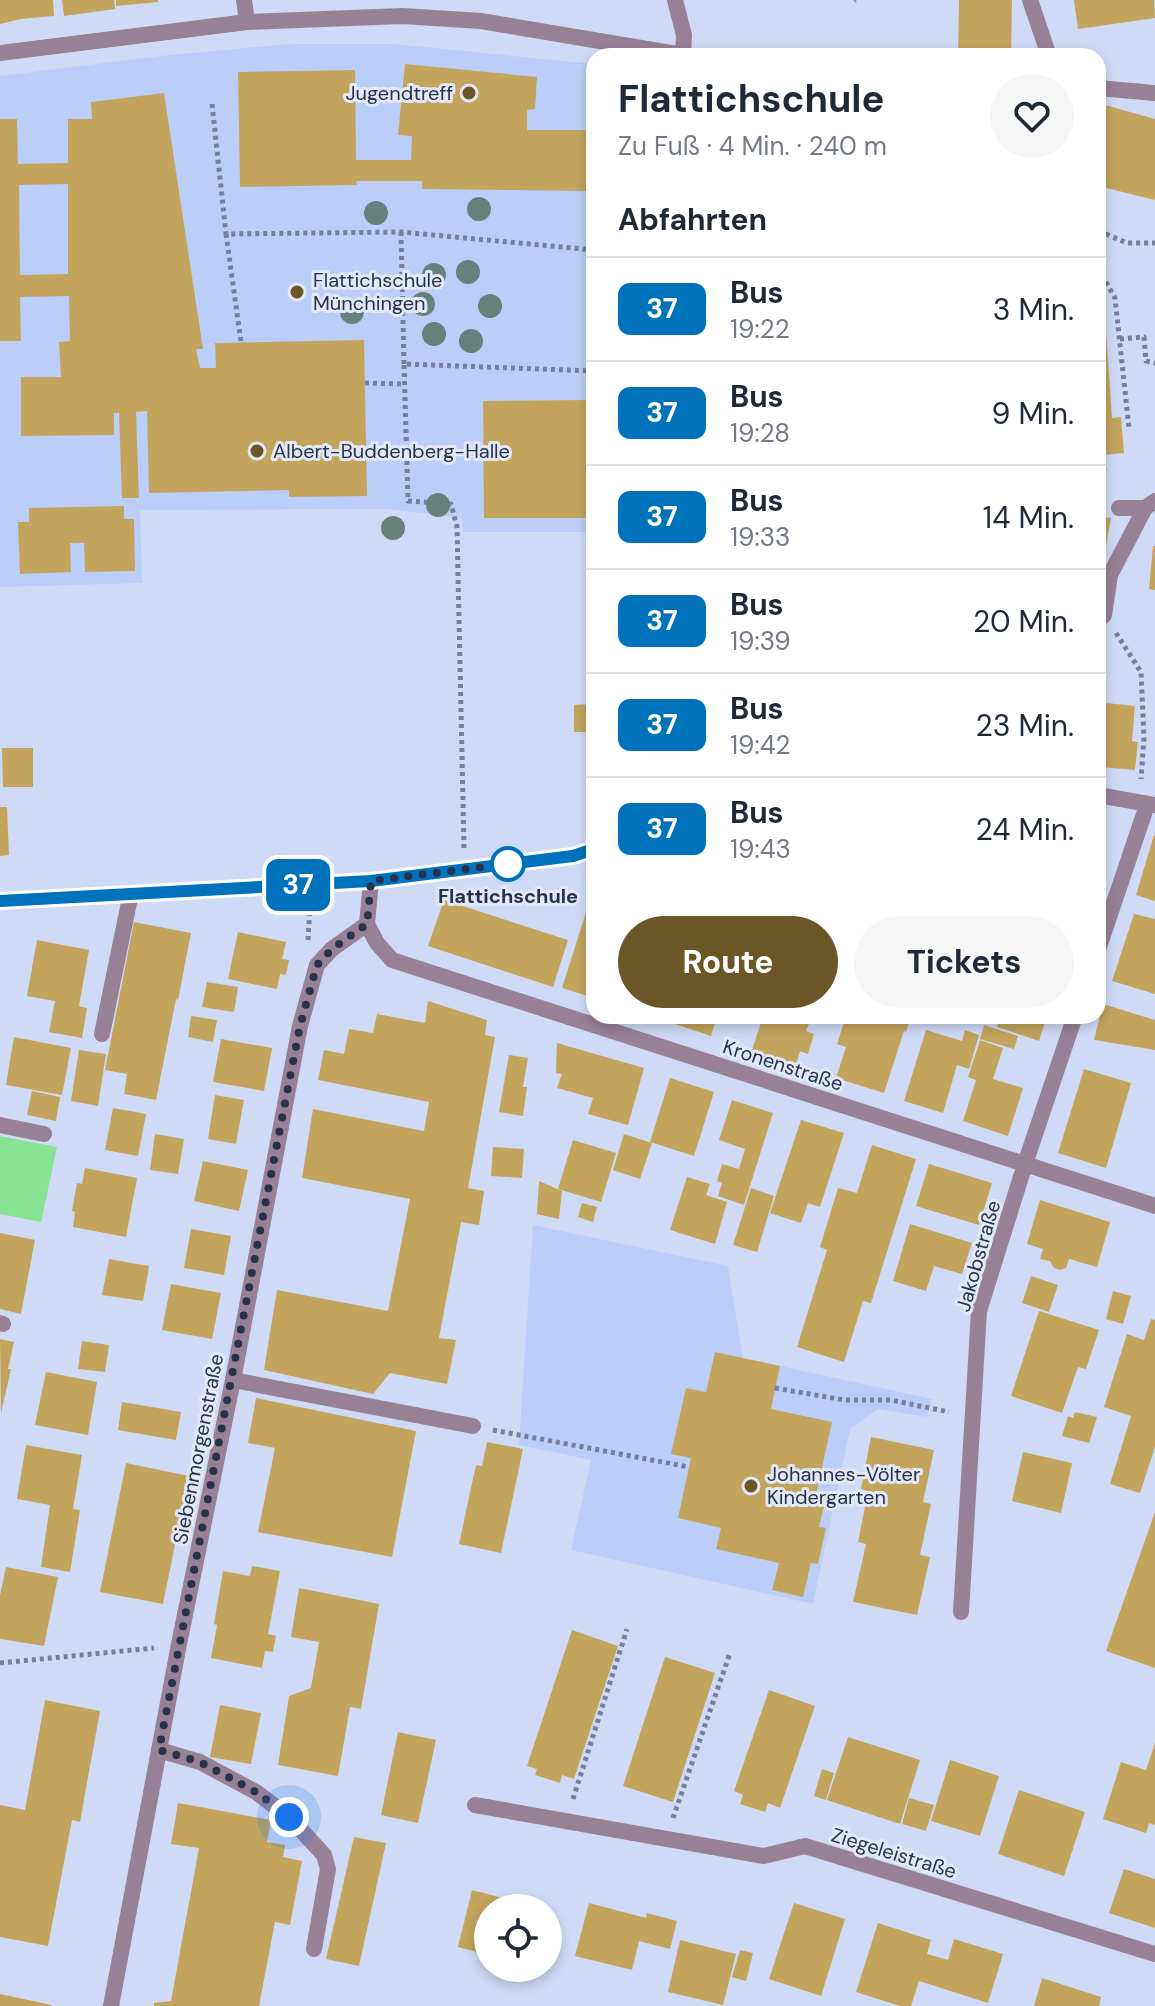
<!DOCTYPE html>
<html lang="de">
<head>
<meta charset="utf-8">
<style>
	:root { --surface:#fff; --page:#f6f6f7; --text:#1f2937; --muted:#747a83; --line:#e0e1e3; --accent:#6b5625 }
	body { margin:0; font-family:"DM Sans",sans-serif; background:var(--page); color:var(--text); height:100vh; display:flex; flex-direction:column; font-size:30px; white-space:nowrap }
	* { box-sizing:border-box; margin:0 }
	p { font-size:26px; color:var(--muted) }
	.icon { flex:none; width:44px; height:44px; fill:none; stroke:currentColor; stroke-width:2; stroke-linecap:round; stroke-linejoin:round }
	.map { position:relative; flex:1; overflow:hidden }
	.drawer { position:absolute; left:586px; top:48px; width:520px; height:976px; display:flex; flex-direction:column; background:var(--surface); border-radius:24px; box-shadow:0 4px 12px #0003 }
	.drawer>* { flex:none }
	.badge { padding:0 16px; border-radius:12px; font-size:28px; line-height:52px }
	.tools { position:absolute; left:474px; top:1894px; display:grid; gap:16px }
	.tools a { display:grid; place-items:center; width:88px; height:88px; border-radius:50%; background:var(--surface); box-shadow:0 4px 12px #0003; font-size:40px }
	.you { position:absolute; width:40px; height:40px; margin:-20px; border:6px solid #fff; border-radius:50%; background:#1a73e8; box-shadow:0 0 0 12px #1a73e833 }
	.map>.badge { position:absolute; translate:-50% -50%; box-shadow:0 0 0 4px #fff }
	h2 { padding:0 32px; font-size:30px; line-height:72px }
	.round { display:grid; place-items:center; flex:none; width:84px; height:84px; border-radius:42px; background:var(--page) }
	.head { display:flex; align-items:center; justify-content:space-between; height:136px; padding:0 32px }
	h1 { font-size:38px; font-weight:700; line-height:60px }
	.cta { display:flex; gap:16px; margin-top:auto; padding:16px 32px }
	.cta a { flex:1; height:92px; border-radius:48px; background:var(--accent); color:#fff; font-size:32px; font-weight:700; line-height:92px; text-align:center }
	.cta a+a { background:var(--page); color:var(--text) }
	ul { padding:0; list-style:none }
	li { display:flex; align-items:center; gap:24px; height:104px; padding:0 32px; border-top:2px solid var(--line) }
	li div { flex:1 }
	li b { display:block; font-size:30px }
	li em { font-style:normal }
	li .badge { min-width:88px; font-weight:700; text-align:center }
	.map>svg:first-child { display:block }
	.built { fill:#bbcef9 }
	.green { fill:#86e391 }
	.building { fill:#c3a45d; fill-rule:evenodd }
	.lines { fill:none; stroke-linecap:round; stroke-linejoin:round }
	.path { stroke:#747f99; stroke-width:5; stroke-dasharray:4 4; stroke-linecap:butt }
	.service { stroke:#988097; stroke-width:16 }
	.minor { stroke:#988097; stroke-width:16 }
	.tertiary { stroke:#988097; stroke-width:16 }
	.tree { fill:#66817b }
	.line-casing { stroke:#fff; stroke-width:18 }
	.line { stroke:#0072bc; stroke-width:12 }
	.walk { stroke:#28324c; stroke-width:8; stroke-dasharray:0 14.4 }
	.poi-dot { fill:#6b5625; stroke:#e2e8f5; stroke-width:3 }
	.stop-dot { fill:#fff; stroke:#0072bc; stroke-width:4 }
	.labels { text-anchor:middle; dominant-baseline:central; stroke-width:6; stroke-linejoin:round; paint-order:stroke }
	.poi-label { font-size:20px; fill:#28324c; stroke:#e2e8f5; text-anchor:start }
	.stop-label { font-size:20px; font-weight:bold; fill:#28324c; stroke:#e2e8f5 }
	.street-label { font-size:20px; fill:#28324c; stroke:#e2e8f5 }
</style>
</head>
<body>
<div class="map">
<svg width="1155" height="2006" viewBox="0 0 1155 2006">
	<rect width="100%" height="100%" fill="#cfdbf6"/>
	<!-- built -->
	<path class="built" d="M 289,44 L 394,44 L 594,64 L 594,532 L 463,532 L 462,518 L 389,509 L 140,510 L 142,583 L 0,587 L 0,76 L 160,56 Z
		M 533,1225 L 728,1266 L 743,1358 L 932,1399 L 927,1417 L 878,1409 L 850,1429 L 813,1604 L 571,1550 L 591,1460 L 519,1445 Z"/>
	<!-- green -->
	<path class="green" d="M 0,1136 L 57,1147 L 41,1222 L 0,1214 Z"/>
	<!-- building -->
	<path class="building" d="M 0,0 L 53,0 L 54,16 L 21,19 L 0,24 Z
		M 62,0 L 114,0 L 115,9 L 64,16 Z
		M 116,0 L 158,0 L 158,2 L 116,6 Z
		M 959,0 L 1012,0 L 1011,56 L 958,56 Z
		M 1074,0 L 1154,0 L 1155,18 L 1078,29 Z
		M 405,64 L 537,77 L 535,109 L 527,110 L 527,130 L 594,130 L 594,191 L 422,189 L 422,181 L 356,181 L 357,185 L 240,187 L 238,72 L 355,70 L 356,160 L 411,160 L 412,136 L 398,135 Z
		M 164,93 L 203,349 L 196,349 L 200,368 L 216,368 L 215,343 L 364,340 L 367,496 L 289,497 L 289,490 L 149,493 L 147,411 L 136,412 L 139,498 L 122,498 L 119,413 L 114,413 L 114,435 L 21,436 L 21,377 L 61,377 L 59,342 L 70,341 L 69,296 L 20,297 L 21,341 L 0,341 L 0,119 L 17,119 L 18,164 L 68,163 L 68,119 L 92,119 L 91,102 ZM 68,184 L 68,274 L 20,275 L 19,185 Z
		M 1098,103 L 1155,119 L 1155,200 L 1098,186 Z
		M 1104,303 L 1112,418 L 1121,417 L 1124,453 L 1102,455 L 1103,467 L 1107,468 L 1106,473 L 1102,472 L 1098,477 L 1098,304 Z
		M 594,400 L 594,518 L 484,518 L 483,401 Z
		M 124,506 L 124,519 L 134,519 L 135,571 L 85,572 L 84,543 L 70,543 L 71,572 L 20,574 L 18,522 L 29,522 L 29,508 Z
		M 1098,516 L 1111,518 L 1103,562 L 1098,561 Z
		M 1153,546 L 1155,546 L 1155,590 L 1149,589 Z
		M 1106,703 L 1135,706 L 1132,741 L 1138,742 L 1135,770 L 1100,767 Z
		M 594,704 L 594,732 L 574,732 L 574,705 Z
		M 2,748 L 33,748 L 33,787 L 3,787 Z
		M 0,807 L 7,807 L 9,855 L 0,856 Z
		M 1154,835 L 1155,836 L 1155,901 L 1136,895 Z
		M 444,900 L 568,940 L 553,987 L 428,946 Z
		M 589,903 L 594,904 L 594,998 L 562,988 Z
		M 1134,914 L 1155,919 L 1155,994 L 1112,981 Z
		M 134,922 L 191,933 L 178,1000 L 176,999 L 156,1100 L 124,1094 L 127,1074 L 105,1070 Z
		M 238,932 L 286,942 L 282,959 L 289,960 L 286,975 L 280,974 L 277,989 L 228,979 Z
		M 37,940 L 89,950 L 79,1006 L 87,1008 L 82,1038 L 49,1032 L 55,1001 L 27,996 Z
		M 207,982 L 238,987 L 234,1012 L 202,1007 Z
		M 428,1001 L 487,1020 L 485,1035 L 495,1037 L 468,1188 L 484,1191 L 479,1225 L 461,1222 L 439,1338 L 456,1340 L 447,1384 L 390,1373 L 373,1394 L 264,1370 L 277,1290 L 388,1311 L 410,1199 L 302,1178 L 313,1109 L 424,1131 L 429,1102 L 318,1080 L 324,1050 L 344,1054 L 349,1029 L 373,1033 L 377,1014 L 425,1023 Z
		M 1103,1004 L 1155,1020 L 1155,1050 L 1094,1040 Z
		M 191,1016 L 217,1020 L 213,1042 L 188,1037 Z
		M 671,1016 L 717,1016 L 711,1036 L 669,1022 Z
		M 763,1016 L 812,1016 L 806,1031 L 814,1034 L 808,1054 L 800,1051 L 796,1065 L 752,1050 Z
		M 846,1016 L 911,1016 L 906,1032 L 904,1031 L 884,1093 L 836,1078 L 846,1047 L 837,1044 Z
		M 1001,1016 L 1047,1016 L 1039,1041 L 997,1027 Z
		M 984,1025 L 1018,1036 L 1014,1049 L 980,1039 Z
		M 926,1030 L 962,1041 L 965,1030 L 979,1035 L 969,1069 L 957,1065 L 943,1113 L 904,1101 Z
		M 14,1037 L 71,1048 L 62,1095 L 6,1085 Z
		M 221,1039 L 272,1048 L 264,1091 L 213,1082 Z
		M 980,1040 L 1003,1048 L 993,1079 L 1023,1088 L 1008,1136 L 963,1121 L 976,1080 L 968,1077 Z
		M 557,1043 L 644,1068 L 628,1125 L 588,1114 L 593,1098 L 557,1088 L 562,1074 L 556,1073 Z
		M 79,1050 L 106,1054 L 98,1106 L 71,1101 Z
		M 509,1055 L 528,1058 L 523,1087 L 527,1087 L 523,1116 L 499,1112 Z
		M 1084,1069 L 1131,1083 L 1106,1168 L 1058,1153 Z
		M 670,1078 L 714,1092 L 694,1156 L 650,1142 Z
		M 32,1091 L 60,1097 L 56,1121 L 27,1115 Z
		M 215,1095 L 244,1100 L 236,1144 L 208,1139 Z
		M 732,1100 L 773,1113 L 744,1205 L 718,1196 L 722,1183 L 717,1181 L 722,1164 L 739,1169 L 745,1149 L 719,1140 Z
		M 113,1108 L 146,1114 L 138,1156 L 105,1150 Z
		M 801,1120 L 844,1133 L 820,1207 L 808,1203 L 801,1223 L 770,1213 Z
		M 155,1134 L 184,1139 L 178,1174 L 150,1170 Z
		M 624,1134 L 652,1143 L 640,1179 L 613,1170 Z
		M 573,1140 L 616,1153 L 601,1202 L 558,1189 Z
		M 872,1145 L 916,1159 L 871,1303 L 863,1301 L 844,1362 L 797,1347 L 827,1250 L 820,1247 L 838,1188 L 857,1193 Z
		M 493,1147 L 524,1149 L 522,1178 L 491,1176 Z
		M 203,1161 L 248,1170 L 239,1211 L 194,1201 Z
		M 929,1164 L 992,1183 L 979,1225 L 916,1206 Z
		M 85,1168 L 137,1178 L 126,1237 L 73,1227 L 75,1212 L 72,1211 L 77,1183 L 82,1184 Z
		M 687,1177 L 710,1184 L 706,1195 L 727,1202 L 715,1244 L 670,1230 Z
		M 539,1181 L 562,1191 L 559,1219 L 537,1214 Z
		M 751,1188 L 774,1196 L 757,1252 L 733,1245 Z
		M 1040,1200 L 1110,1222 L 1097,1267 L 1069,1259 L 1066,1268 L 1060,1270 L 1054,1268 L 1050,1261 L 1040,1259 L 1043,1249 L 1027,1244 Z
		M 582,1203 L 597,1207 L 593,1222 L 578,1217 Z
		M 910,1224 L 972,1243 L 962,1274 L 934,1266 L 926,1291 L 893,1281 Z
		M 191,1229 L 231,1236 L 224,1275 L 184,1268 Z
		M 0,1233 L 35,1240 L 21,1314 L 0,1309 Z
		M 109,1259 L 149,1266 L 143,1301 L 102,1295 Z
		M 1031,1276 L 1058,1285 L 1049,1312 L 1022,1303 Z
		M 171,1284 L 221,1293 L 212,1339 L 162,1330 Z
		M 1113,1291 L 1131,1296 L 1123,1324 L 1106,1319 Z
		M 1039,1311 L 1099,1330 L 1086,1369 L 1078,1367 L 1062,1413 L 1011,1396 Z
		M 1151,1319 L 1155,1320 L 1155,1447 L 1140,1493 L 1110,1484 L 1131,1416 L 1104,1407 L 1127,1334 L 1144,1340 Z
		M 0,1339 L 14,1342 L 8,1369 L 11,1369 L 1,1413 Z
		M 82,1341 L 109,1345 L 105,1372 L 78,1369 Z
		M 715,1352 L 780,1366 L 771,1409 L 832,1422 L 814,1504 L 824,1506 L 819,1527 L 826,1528 L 818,1564 L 811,1563 L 803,1597 L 772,1590 L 779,1563 L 716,1549 L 721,1528 L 678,1518 L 691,1458 L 671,1454 L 686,1388 L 706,1392 Z
		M 46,1372 L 97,1382 L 88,1435 L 35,1425 Z
		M 256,1398 L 416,1431 L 392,1557 L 258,1532 L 275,1448 L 248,1443 Z
		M 122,1402 L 181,1412 L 176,1440 L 118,1430 Z
		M 1075,1412 L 1097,1417 L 1089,1443 L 1062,1436 L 1068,1416 L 1073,1418 Z
		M 871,1437 L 934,1450 L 923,1502 L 931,1504 L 920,1555 L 930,1557 L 917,1615 L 853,1602 L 866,1544 L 858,1542 L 868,1491 L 861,1489 Z
		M 487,1442 L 523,1449 L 501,1553 L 459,1544 L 476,1465 L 482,1466 Z
		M 26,1445 L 82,1455 L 73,1509 L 80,1510 L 70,1572 L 41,1567 L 50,1505 L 17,1499 Z
		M 1023,1452 L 1072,1463 L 1061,1513 L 1012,1501 Z
		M 126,1463 L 189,1476 L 163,1604 L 100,1592 Z
		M 1155,1512 L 1155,1668 L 1106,1651 Z
		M 252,1566 L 280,1571 L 268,1634 L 276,1636 L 273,1652 L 265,1651 L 262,1668 L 211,1658 L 217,1625 L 214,1624 L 223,1571 L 250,1576 Z
		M 6,1567 L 58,1577 L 44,1646 L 0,1639 L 0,1595 Z
		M 299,1588 L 379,1604 L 361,1709 L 350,1707 L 338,1776 L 278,1765 L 289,1696 L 311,1688 L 319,1642 L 291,1637 Z
		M 572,1630 L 618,1646 L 574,1779 L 562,1775 L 560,1783 L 535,1775 L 537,1769 L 527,1766 Z
		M 665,1657 L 715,1673 L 673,1802 L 623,1786 Z
		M 769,1690 L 815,1706 L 780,1808 L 768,1803 L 765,1812 L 740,1804 L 743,1795 L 734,1791 Z
		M 45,1700 L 100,1711 L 80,1822 L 72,1820 L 48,1946 L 0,1937 L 0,1805 L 25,1810 Z
		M 220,1705 L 261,1713 L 251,1764 L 210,1757 Z
		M 398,1732 L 436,1740 L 418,1823 L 381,1815 Z
		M 848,1737 L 920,1760 L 900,1824 L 827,1800 Z
		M 1155,1743 L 1155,1825 L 1149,1823 L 1146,1833 L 1103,1819 L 1121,1762 L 1146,1770 Z
		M 950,1760 L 999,1776 L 980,1836 L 931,1821 Z
		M 822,1769 L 834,1773 L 826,1800 L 814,1796 Z
		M 1019,1790 L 1085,1812 L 1064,1876 L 998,1854 Z
		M 909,1798 L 934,1805 L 926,1831 L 902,1824 Z
		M 178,1803 L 271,1820 L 267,1842 L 285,1845 L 283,1857 L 302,1861 L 290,1925 L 275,1922 L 259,2006 L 154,2006 L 154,2003 L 171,2001 L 199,1848 L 171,1844 Z
		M 354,1837 L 386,1843 L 359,1966 L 326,1959 Z
		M 1124,1869 L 1155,1879 L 1155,1928 L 1109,1913 Z
		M 472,1890 L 538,1907 L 538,1908 L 488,1908 L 488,1955 L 458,1947 Z
		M 589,1903 L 646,1918 L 647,1913 L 677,1921 L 670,1949 L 639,1941 L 632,1970 L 575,1956 Z
		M 794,1903 L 845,1919 L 821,1996 L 769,1979 Z
		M 878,1923 L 931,1940 L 927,1954 L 948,1960 L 954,1939 L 1003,1954 L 988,2003 L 919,1981 L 911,2006 L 900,2006 L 856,1992 Z
		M 680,1940 L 736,1954 L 723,2005 L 668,1992 Z
		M 740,1950 L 753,1953 L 746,1981 L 732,1977 Z
		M 1042,1978 L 1101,1997 L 1099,2006 L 1034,2006 Z
		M 0,1994 L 52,2005 L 52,2006 L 0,2006 Z"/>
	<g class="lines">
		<!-- path -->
		<path class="path" d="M 854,1 L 855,0
			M 212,104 L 226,234 L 401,232 L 594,250
			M 401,232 L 404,364
			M 226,234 L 241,342
			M 1098,235 L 1106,234 L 1127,243 L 1155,243
			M 1098,268 L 1115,298 L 1129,428
			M 1120,339 L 1144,337 L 1146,361 L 1155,363
			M 365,383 L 405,384
			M 1116,633 L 1141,672 L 1144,738 L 1141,779
			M 464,848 L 457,527 L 451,504 L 408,501 L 404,364 L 594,371
			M 308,940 L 310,906
			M 775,1388 L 844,1400 L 891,1400 L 949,1412
			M 493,1430 L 689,1467
			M 0,1663 L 154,1648
			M 573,1799 L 627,1629
			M 673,1818 L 730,1653"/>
		<!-- service -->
		<path class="service" d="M 102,1034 L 131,893
			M 233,1380 L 473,1426
			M 159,1750 L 200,1762 L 256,1792 L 289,1817 L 324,1855 L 328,1869 L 314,1949"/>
		<!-- minor -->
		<path class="minor" d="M 244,0 L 247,22
			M 675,0 L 684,35 L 683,55
			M 1030,0 L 1049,56
			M 1119,508 L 1145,508
			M 1098,620 L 1104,615 L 1110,575 L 1145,508 L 1155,501
			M 1098,795 L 1155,805
			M 371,881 L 367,924 L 377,943 L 392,960 L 1155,1206
			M 0,901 L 371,881 L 573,856 L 594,849
			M 1098,950 L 1147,805
			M 0,1125 L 44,1134
			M 0,1323 L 3,1324
			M 961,1612 L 979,1311 L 1025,1164 L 1075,1016
			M 475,1805 L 764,1856 L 805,1846 L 1155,1954
			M 111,2006 L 179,1644 L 233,1380 L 300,1026 L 317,965 L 332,949 L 367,924"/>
		<!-- tertiary -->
		<path class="tertiary" d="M 0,53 L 247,22 L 402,16 L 481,21 L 689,56
			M 1098,88 L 1155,93"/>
	</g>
	<!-- trees -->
	<g class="tree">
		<circle cx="479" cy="209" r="12"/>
		<circle cx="376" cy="213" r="12"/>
		<circle cx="468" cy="272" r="12"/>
		<circle cx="434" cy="275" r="12"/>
		<circle cx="423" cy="304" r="12"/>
		<circle cx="490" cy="306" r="12"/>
		<circle cx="352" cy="312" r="12"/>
		<circle cx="434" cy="334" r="12"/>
		<circle cx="471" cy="341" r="12"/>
		<circle cx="438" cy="505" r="12"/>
		<circle cx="393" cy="528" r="12"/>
	</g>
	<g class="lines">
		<defs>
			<path id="line" d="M 0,901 L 371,881 L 573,856 L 594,849"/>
		</defs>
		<!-- line casing -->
		<use href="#line" class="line-casing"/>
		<!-- line -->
		<use href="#line" class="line"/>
		<!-- walk -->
		<path class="walk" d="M 289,1817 L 256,1792 L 200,1762 L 159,1750 L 300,1026 L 317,965 L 332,949 L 367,924 L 371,881 L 508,864"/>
	</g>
	<!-- markers -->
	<g class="poi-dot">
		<circle cx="469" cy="93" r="8"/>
		<circle cx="297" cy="292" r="8"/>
		<circle cx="257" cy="451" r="8"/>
		<circle cx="751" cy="1486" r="8"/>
	</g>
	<circle class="stop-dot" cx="508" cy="864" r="16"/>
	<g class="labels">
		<!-- poi labels -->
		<g class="poi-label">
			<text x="453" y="93" text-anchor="end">Jugendtreff</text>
			<text x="313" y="280">Flattichschule<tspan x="313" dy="23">Münchingen</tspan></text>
			<text x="273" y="451">Albert-Buddenberg-Halle</text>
			<text x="767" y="1474">Johannes-Völter<tspan x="767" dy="23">Kindergarten</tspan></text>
		</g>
		<!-- stop labels -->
		<g class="stop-label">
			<text x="508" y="896">Flattichschule</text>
		</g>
		<!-- street labels -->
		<g class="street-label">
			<text transform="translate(783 1065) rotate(18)">Kronenstraße</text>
			<text transform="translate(978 1256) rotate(-74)">Jakobstraße</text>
			<text transform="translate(198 1449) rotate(-79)">Siebenmorgenstraße</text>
			<text transform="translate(894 1853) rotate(17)">Ziegeleistraße</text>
		</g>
	</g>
</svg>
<div class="tools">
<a><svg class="icon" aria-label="locate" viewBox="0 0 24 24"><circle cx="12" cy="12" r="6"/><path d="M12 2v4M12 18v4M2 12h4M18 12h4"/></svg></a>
</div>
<div class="you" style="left:289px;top:1817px"></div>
<b class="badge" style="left:298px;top:885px;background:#0072bc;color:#fff">37</b>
<section class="drawer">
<div class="head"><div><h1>Flattichschule</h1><p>Zu Fuß · 4 Min. · 240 m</p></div><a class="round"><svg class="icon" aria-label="heart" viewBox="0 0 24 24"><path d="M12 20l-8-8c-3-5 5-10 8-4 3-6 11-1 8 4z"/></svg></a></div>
<h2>Abfahrten</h2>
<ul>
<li><span class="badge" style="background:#0072bc;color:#fff">37</span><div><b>Bus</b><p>19:22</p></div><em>3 Min.</em></li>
<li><span class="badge" style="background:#0072bc;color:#fff">37</span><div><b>Bus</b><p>19:28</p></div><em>9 Min.</em></li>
<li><span class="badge" style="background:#0072bc;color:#fff">37</span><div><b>Bus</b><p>19:33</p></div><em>14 Min.</em></li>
<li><span class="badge" style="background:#0072bc;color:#fff">37</span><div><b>Bus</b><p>19:39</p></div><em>20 Min.</em></li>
<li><span class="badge" style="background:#0072bc;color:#fff">37</span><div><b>Bus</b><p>19:42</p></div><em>23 Min.</em></li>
<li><span class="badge" style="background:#0072bc;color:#fff">37</span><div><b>Bus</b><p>19:43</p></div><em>24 Min.</em></li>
</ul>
<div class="cta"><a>Route</a><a>Tickets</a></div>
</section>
</div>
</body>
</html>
